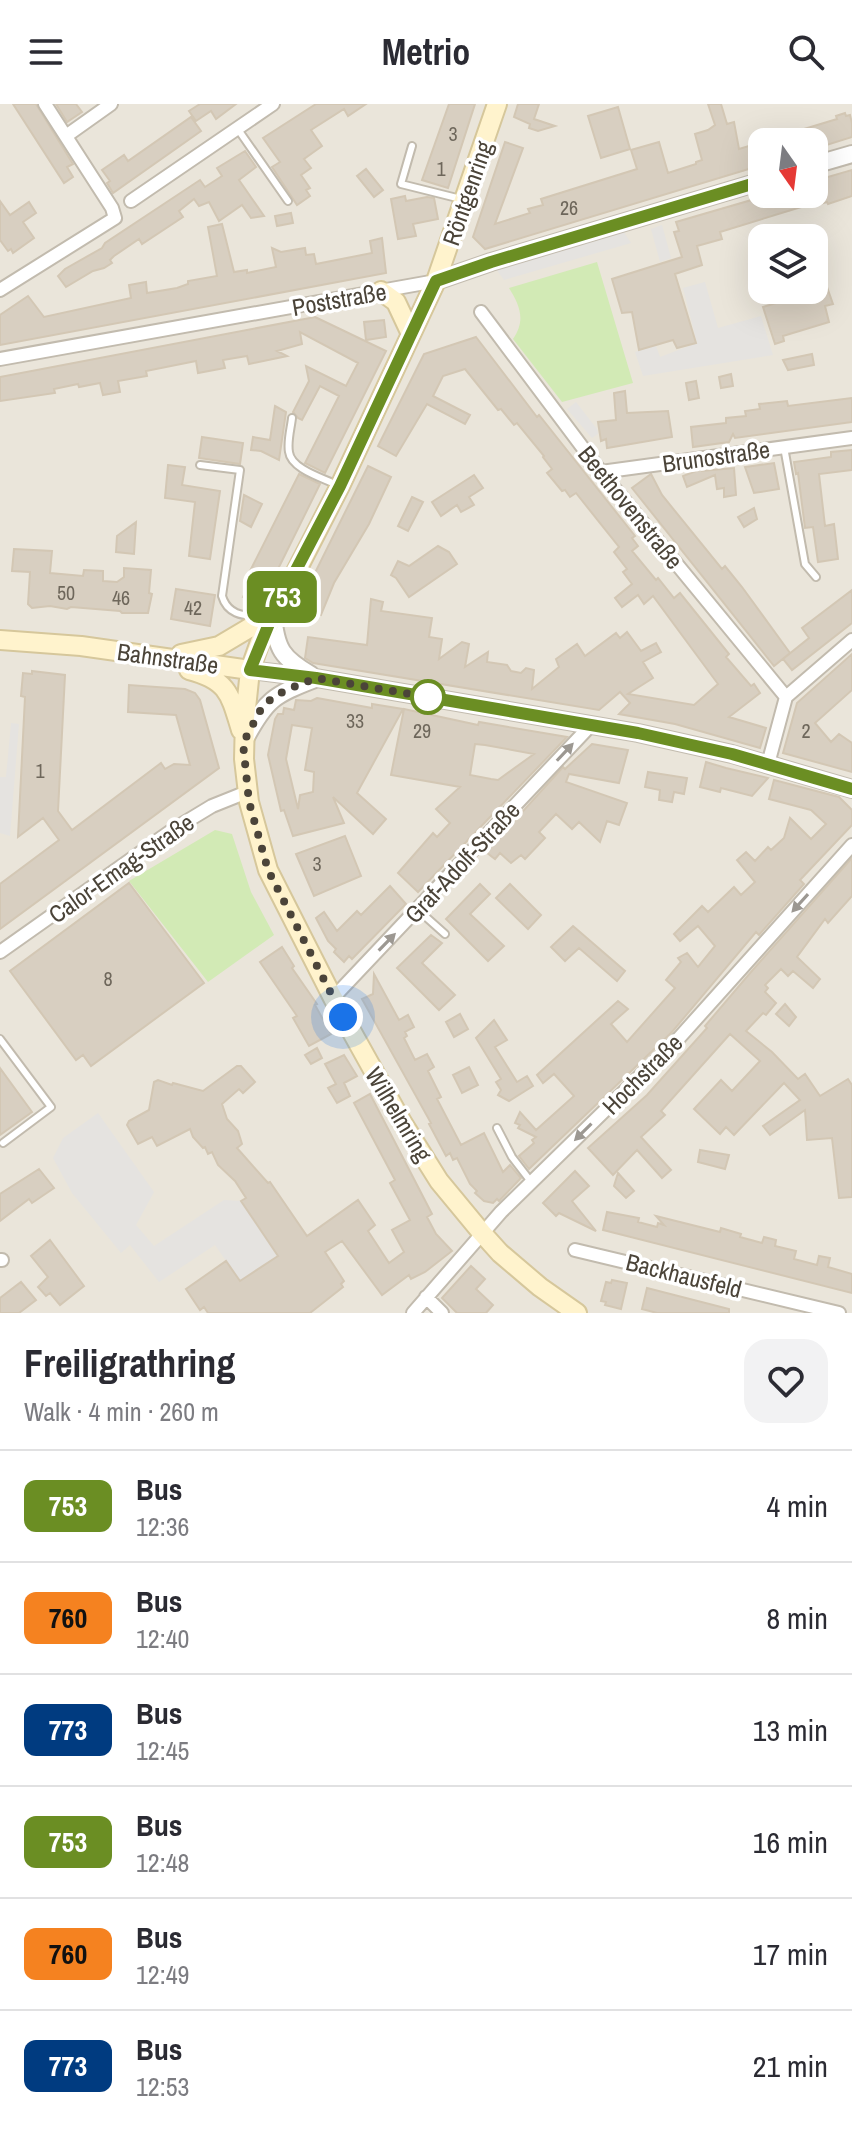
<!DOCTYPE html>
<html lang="en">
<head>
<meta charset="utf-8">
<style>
	:root { --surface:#fff; --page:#f2f2f3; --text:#2b2b33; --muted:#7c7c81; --line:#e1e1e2 }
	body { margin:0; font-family:"Archivo Narrow",sans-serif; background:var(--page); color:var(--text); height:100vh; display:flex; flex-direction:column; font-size:30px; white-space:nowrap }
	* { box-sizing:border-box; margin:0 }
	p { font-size:26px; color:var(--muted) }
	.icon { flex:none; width:44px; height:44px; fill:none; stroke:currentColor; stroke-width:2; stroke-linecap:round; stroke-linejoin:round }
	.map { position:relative; height:1209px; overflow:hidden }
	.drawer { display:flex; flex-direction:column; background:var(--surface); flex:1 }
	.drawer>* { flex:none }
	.badge { padding:0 16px; border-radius:12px; font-size:28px; line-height:52px }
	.needle { width:52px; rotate:166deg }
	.fabs { position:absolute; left:748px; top:24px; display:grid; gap:16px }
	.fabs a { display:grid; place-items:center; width:80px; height:80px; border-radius:16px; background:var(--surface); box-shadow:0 8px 32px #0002; font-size:40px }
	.you { position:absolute; width:40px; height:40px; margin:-20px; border:6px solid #fff; border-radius:50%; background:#1a73e8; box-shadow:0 0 0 12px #1a73e833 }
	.map>.badge { position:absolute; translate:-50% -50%; box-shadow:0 0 0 4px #fff }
	.round { display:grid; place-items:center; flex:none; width:84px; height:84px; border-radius:24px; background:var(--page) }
	.summary { display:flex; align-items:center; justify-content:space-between; height:136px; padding:0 24px }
	h1 { font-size:38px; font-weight:700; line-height:60px }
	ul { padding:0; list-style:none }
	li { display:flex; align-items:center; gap:24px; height:112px; padding:0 24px; border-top:2px solid var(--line) }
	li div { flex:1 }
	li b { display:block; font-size:30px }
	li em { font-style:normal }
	li .badge { min-width:88px; font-weight:700; text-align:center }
	header { display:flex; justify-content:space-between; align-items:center; height:104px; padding:0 24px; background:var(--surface); font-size:36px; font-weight:700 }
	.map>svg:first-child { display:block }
	.residential { fill:#eae5da; fill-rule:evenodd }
	.green { fill:#d2eab5 }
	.parking { fill:#e5e3e0 }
	.building { fill:#d8cfc1; stroke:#d3c7b4; stroke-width:2; fill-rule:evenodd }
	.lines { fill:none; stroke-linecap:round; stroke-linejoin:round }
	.service-casing { stroke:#c2bbae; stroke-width:10 }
	.minor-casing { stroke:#c2bbae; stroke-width:16 }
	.tertiary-casing { stroke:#c2bbae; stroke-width:20 }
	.secondary-casing { stroke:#d6c79b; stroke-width:22 }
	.service { stroke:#fff; stroke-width:6 }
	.minor { stroke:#fff; stroke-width:12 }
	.tertiary { stroke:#fff; stroke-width:16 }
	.secondary { stroke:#fff3cd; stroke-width:18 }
	.oneway { fill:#9c9892 }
	.line-casing { stroke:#fff; stroke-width:18 }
	.line { stroke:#6b8e23; stroke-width:12 }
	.walk { stroke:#4b4439; stroke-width:8; stroke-dasharray:0 14.4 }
	.stop-dot { fill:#fff; stroke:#6b8e23; stroke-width:4 }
	.labels { text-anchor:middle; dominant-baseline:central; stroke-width:7; stroke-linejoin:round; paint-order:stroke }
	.number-label { font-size:20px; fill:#6e675b }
	.street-label { font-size:24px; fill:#4b4439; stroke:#fff }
</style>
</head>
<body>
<header><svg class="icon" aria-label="menu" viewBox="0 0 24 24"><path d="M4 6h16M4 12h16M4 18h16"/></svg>Metrio<svg class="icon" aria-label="search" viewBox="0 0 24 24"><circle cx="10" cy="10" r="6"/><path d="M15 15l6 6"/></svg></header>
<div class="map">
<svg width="852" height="1209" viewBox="0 0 852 1209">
	<rect width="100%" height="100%" fill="#f6f3ec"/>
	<!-- residential -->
	<path class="residential" d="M 0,0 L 852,0 L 852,1209 L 0,1209 ZM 762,38 L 814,38 L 814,90 L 762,90 ZM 762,134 L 814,134 L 814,186 L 762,186 Z"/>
	<!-- green -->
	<path class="green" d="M 597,158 L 633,279 L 562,298 L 513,235 C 526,216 520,202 509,184 Z
		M 215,726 L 232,730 L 251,788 L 274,831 L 208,878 L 129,777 Z"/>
	<!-- parking -->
	<path class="parking" d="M 619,121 L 631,139 L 504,176 L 491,158 Z
		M 662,121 L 671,154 L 660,158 L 651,125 Z
		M 705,178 L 718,224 L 761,212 L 773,251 L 643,272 L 635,248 L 656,242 L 660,253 L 697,239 L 683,184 Z
		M 576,298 L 597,325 L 598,330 L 592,334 L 567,305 Z
		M 11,619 L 19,620 L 10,732 L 0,729 L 0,673 L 6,673 Z
		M 98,1009 L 154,1088 L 136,1121 L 154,1142 L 224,1096 L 241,1097 L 271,1141 L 285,1147 L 240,1177 L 215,1141 L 159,1178 L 130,1141 L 121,1149 L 72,1089 L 53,1054 L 63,1034 Z"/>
	<!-- building -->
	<path class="building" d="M 13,0 L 36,0 L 73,60 L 67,63 L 73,73 L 64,79 Z
		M 56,0 L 76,0 L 82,8 L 67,18 Z
		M 200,0 L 236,0 L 216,15 L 211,7 L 196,17 L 189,7 Z
		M 316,0 L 366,0 L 348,12 L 344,5 L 311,26 L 322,42 L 304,55 L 311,64 L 301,71 L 310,84 L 306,86 L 310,92 L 297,101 L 272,63 L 280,58 L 263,34 Z
		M 449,0 L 475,0 L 448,84 L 422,76 Z
		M 518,0 L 539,0 L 534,15 L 555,22 L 538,27 L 529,24 L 530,20 L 514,13 Z
		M 708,0 L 721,0 L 727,20 L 734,18 L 739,45 L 762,38 L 762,61 L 485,145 L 473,133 L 505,38 L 523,44 L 495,120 L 530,109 L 528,105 L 543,101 L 541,95 L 637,65 L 631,46 L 659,38 L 668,69 L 696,60 L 696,58 L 702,56 L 695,30 L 708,26 L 715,21 Z
		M 618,3 L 630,45 L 601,54 L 588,12 Z
		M 845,9 L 846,12 L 850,11 L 852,19 L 852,33 L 814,45 L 814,38 L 771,38 L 771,35 L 837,15 L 836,12 Z
		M 191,13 L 201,27 L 113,89 L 107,79 L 110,77 L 102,66 L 124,51 L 128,57 Z
		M 245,47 L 256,63 L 239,76 L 264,112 L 251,114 L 242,101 L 219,117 L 209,98 L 199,102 L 194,95 L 179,107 L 183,113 L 142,140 L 139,135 L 114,152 L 110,156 L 112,159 L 104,164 L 93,167 L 66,183 L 58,172 L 65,165 L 102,144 L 105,139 L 200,76 L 205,83 L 222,72 L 217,64 Z
		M 366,65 L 383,86 L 374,93 L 357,72 Z
		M 852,66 L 852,92 L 828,100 L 827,98 L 812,102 L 811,100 L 720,128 L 722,135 L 697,142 L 702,161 L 675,170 L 696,239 L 677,244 L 673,236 L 639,246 L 632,208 L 622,209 L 612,175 L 682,153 L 674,128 L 679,127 L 676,118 L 772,90 L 814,90 L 814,77 Z
		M 405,92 L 406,97 L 427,93 L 434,94 L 438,115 L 413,120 L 416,132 L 398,135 L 391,95 Z
		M 0,97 L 10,111 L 29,98 L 36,109 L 23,118 L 34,134 L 13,149 L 11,145 L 8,147 L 0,136 Z
		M 291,109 L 293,119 L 277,122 L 275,112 Z
		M 222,120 L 234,168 L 247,166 L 247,169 L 276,163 L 272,144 L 281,148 L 305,144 L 306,151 L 314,150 L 316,160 L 372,149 L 370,137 L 382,134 L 386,169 L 0,241 L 0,211 L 28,192 L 44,213 L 131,194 L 129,181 L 146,178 L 147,189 L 177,184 L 188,180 L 188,177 L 217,172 L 208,123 Z
		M 827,183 L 833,200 L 825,202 L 829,218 L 783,232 L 784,237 L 775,240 L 763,203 Z
		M 315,213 L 386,247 L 325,369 L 305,359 L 339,292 L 320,282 L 302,316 L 298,314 L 293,308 L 309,277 L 306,262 L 346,282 L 358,259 L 300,228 L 302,240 L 277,247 L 287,252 L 249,260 L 247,252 L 223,256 L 225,264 L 198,269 L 196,257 L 146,267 L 147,272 L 118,277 L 120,288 L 103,291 L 100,279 L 79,283 L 78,280 L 54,285 L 55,289 L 0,297 L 0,273 Z
		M 384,216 L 386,233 L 366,236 L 364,218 Z
		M 476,233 L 537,313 L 539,311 L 635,432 L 632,434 L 638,442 L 632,447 L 656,476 L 658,474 L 674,494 L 680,489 L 729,550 L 726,553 L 751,582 L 754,580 L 760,589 L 729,613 L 766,624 L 760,644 L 675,620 L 619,610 L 630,599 L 620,588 L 599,606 L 313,559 L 305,554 L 308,533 L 367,541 L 371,495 L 383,498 L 381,507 L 432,514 L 429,533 L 442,535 L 439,555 L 462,538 L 469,540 L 465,563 L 488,548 L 487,558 L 507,561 L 511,567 L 521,569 L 526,564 L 534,566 L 532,585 L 559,563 L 556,555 L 577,540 L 585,552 L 616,529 L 620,534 L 627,528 L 641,547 L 656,539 L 661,548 L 643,558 L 653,574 L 628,590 L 694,601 L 718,580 L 653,492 L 644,500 L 638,491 L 622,503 L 615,494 L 632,480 L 623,468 L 627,465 L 614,448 L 619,443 L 576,389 L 570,393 L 565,386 L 562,387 L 547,369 L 552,365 L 543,353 L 544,352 L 517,319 L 514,321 L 501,305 L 498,306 L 465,265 L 443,272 L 433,292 L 470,311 L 465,320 L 427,300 L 396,352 L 378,342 L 424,250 Z
		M 812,250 L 814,261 L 788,266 L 783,256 Z
		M 731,270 L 733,282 L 721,284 L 719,273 Z
		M 696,277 L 699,294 L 689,296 L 686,279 Z
		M 625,287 L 627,309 L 668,307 L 672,333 L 607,344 L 606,335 L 601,337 L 598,318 L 616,316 L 614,289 Z
		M 852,294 L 852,318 L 735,334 L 733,330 L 729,338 L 693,343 L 691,323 L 726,319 L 726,314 L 746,312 L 745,307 L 760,305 L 759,300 L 787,297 L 788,302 Z
		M 275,302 L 286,308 L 279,356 L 261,347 L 251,346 L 253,333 L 270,336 Z
		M 202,333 L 243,339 L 240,360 L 199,354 Z
		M 852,346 L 852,366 L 819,370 L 825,422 L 834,420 L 838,455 L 818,458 L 813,423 L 805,424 L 798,369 L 796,370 L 794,358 L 831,353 L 831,348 Z
		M 774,359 L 779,385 L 754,389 L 745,363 Z
		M 168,361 L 185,363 L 182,381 L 220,387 L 210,455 L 189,452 L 195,398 L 165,394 Z
		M 368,362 L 391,373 L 369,420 L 334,479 L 321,511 L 299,501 Z
		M 734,364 L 736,391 L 724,393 L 724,384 L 717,385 L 715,371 L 687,383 L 683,372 L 701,365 L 702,367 Z
		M 299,370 L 320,380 L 280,461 L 269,480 L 266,478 L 256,499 L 243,493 L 253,472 L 249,469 Z
		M 651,370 L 662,391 L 722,465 L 725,462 L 742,483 L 790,549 L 774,562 L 632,384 Z
		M 474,371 L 483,384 L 469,393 L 474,401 L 461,408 L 457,401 L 441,412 L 432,398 Z
		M 244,391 L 262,400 L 251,423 L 240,417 Z
		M 412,393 L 423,398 L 408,427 L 398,422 Z
		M 754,404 L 757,415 L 744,423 L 738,413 Z
		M 136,418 L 134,450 L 116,448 L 117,432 Z
		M 438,442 L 449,448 L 457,460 L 409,493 L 396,474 L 391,471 L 398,457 L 409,462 Z
		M 14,445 L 52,447 L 50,469 L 83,472 L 84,466 L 103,467 L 103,477 L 117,478 L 124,473 L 124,464 L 151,466 L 149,489 L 152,490 L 148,509 L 122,509 L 120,507 L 71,503 L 67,505 L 50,502 L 32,504 L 28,500 L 30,468 L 12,467 Z
		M 176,485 L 215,491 L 210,522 L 171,515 Z
		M 852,486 L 852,519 L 792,566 L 783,555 L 809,534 L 802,524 Z
		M 852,550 L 852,586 L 815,619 L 831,638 L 839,630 L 852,639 L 852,668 L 783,649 L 797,599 Z
		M 32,567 L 65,571 L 58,707 L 72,726 L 161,659 L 165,665 L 174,660 L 190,661 L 176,611 L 128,608 L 129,581 L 185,585 L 195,589 L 200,596 L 219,664 L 0,825 L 0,780 L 59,736 L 43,714 L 18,733 L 25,593 L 21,592 L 23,569 L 32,570 Z
		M 317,594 L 372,604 L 372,600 L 403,605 L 357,689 L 386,715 L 373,730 L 333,693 L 344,719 L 293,732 L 284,706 L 281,707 L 268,651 L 275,615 L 278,610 L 283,610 L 284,604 L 294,606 L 296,596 L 311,597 ZM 292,621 L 312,624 L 305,666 L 314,668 L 313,688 L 300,691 L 298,705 L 286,655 Z
		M 404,605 L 478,621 L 479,618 L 567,633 L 418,788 L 398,769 L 433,729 L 437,733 L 450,719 L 436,705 L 460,683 L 391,671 ZM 475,640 L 485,641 L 534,650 L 498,676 L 491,675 L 470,671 Z
		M 592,640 L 628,646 L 619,679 L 569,670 L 566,678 L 627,699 L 619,721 L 607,717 L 600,738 L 579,718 L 572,725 L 556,710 L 539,728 L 545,734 L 525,755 L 521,751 L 511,759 L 500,749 L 495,755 L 486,748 L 563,663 L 565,665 Z
		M 706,658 L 726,664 L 768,674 L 752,692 L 721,684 L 720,688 L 700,683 Z
		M 648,668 L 687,674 L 684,690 L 674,688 L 672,698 L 659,696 L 660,686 L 645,683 Z
		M 774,676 L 839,693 L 852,706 L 852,721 L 800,776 L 804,780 L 759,831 L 756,828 L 672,928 L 529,1065 L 519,1052 L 534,1039 L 532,1036 L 536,1033 L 518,1024 L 520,1021 L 515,1019 L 520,1008 L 536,1026 L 574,992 L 554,970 L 543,979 L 537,971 L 618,897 L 628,905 L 611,920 L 627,938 L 675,884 L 666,876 L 681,858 L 678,854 L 687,849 L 698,863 L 715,842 L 698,822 L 680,837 L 674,830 L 702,802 L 708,808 L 734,783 L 741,791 L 755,778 L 737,756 L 746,748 L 755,757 L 768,743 L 771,746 L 784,734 L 790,714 L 811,735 L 826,720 L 811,706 L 769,695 Z
		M 345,732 L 361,772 L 314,792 L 296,750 Z
		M 852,754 L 852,792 L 828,819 L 825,815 L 797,853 L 820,875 L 813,884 L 793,867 L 788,872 L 781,865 L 765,881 L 768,884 L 765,888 L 776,899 L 766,911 L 763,909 L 746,927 L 772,948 L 798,975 L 805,970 L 820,992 L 848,975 L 852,981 L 852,1093 L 839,1094 L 832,1034 L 807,1036 L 805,1006 L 770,1031 L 763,1022 L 800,996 L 784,979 L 734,1031 L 726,1023 L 720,1030 L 694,1005 L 721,976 L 732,987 L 760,957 L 730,930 L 661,1007 L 665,1011 L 641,1033 L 671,1066 L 662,1074 L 637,1046 L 613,1071 L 588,1044 L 647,991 L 707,924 L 705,922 L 751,868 Z
		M 129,779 L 204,879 L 91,962 L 83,951 L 76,956 L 10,867 Z
		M 480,780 L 490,790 L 470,810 L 504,842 L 488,857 L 446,815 Z
		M 510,780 L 541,811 L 528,825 L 496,794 Z
		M 390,782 L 406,800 L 352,855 L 349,852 L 344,858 L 334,848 L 336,845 L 328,837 L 316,814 L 324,808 L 337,827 L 357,807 L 361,811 Z
		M 573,822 L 625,867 L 617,877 L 579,844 L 565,857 L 551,843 Z
		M 431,831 L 442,839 L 422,859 L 455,891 L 439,906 L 397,864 Z
		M 282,843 L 294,862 L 292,864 L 317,900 L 315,901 L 331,930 L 309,942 L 293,914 L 297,912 L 260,858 Z
		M 374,870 L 399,916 L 408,911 L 414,923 L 405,928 L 407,932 L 404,934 L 415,956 L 427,950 L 434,963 L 428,967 L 441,993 L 437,995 L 461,1041 L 484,1029 L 503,1068 L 510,1061 L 521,1074 L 499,1097 L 497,1095 L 493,1099 L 484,1097 L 475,1089 L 477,1087 L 470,1080 L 457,1054 L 453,1056 L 450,1049 L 446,1052 L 429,1020 L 431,1019 L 362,895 L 373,890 Z
		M 785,900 L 796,913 L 789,922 L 776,910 Z
		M 460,910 L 468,925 L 454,933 L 446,918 Z
		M 494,916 L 507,936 L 495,943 L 517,978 L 527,972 L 533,982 L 509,997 L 498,991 L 501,986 L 496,978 L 501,975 L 476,934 Z
		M 317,944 L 322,954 L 311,960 L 305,951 Z
		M 344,951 L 357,972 L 344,979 L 350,992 L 337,999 L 328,984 L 336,980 L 325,960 Z
		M 237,962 L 241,962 L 255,978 L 243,989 L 239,985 L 222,1000 L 227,1015 L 238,1027 L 242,1040 L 237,1044 L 268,1079 L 270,1078 L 307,1132 L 358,1096 L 375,1121 L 368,1127 L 389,1159 L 404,1148 L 392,1126 L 410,1116 L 390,1079 L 395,1076 L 354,999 L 370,990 L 432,1110 L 427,1113 L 436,1130 L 452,1147 L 425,1168 L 411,1175 L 409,1171 L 382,1191 L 342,1137 L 325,1148 L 344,1177 L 341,1180 L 343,1183 L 310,1209 L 208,1209 L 204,1203 L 200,1206 L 186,1185 L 226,1157 L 240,1177 L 278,1152 L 241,1097 L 246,1094 L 235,1077 L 218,1061 L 212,1048 L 208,1050 L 205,1043 L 203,1044 L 193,1033 L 190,1025 L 157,1042 L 152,1033 L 138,1040 L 127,1021 L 129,1017 L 149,1006 L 154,978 L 158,976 L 172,981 L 173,979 L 203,987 Z
		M 469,963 L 478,981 L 462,989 L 453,971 Z
		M 0,964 L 32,1008 L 0,1031 Z
		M 700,1046 L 729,1051 L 725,1065 L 698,1058 Z
		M 39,1065 L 54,1084 L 32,1099 L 29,1095 L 0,1117 L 0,1090 Z
		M 575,1067 L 589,1082 L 572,1097 L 596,1127 L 559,1109 L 556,1112 L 543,1099 Z
		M 618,1069 L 634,1087 L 626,1094 L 614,1082 Z
		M 607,1108 L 639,1114 L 638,1118 L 657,1123 L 658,1119 L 664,1121 L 656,1112 L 720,1128 L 721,1124 L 741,1130 L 740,1133 L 762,1139 L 764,1133 L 776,1136 L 775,1142 L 796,1147 L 794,1155 L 817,1161 L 819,1152 L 830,1154 L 828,1163 L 852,1170 L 852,1189 L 603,1126 Z
		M 50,1136 L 84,1182 L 60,1201 L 50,1189 L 46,1192 L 38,1183 L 48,1173 L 31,1152 Z
		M 471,1162 L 485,1175 L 476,1185 L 493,1201 L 486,1209 L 457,1209 L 442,1194 Z
		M 612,1176 L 627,1179 L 621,1205 L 605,1201 L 606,1198 L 601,1197 L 606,1178 L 611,1179 Z
		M 21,1178 L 36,1196 L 19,1209 L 0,1209 L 0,1194 Z
		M 647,1184 L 729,1205 L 729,1209 L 657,1209 L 642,1205 Z"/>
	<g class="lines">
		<defs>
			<path id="service" d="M 237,24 L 288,97
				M 412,42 L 401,80 L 461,95
				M 292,314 C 291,324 287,337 289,348 C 291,365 323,374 337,381
				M 784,343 L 805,460 L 816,473
				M 200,361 L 240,366 L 222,492 C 227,509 242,513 258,511
				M 417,805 L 445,830
				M 0,935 L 51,1003 L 3,1039
				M 497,1024 L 512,1053 L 532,1079"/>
			<path id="minor" d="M 66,32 L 111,0
				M 131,97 L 273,0
				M 0,186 L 115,114 L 112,104 L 45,0
				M 481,208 L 601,368 L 786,593
				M 0,255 L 436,177
				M 601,368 L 852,334
				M 768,660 L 786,593 L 852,536
				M 0,848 L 174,725 L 212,702 L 247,688
				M 333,894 L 591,621
				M 575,1146 L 839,1209
				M 0,1156 L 2,1156
				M 426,1193 L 442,1209
				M 413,1209 L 501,1108 L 679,934 L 852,741"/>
			<path id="tertiary" d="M 814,61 L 852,50
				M 436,177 L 491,158 L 762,77
				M 273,511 C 276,545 282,554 311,571
				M 250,566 L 316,574 L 638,629 L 732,650 L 852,685
				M 245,635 C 266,596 273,591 315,575"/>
			<path id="secondary" d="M 497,0 L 436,177 L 340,382 L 260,538 L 250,566 L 245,614 L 244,655 L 249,698 L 268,766 L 333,894 L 402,1018 L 439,1077 L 482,1129 L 500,1149 L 540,1183 L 577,1209
				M 381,187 L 396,198 L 411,230
				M 0,536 L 81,542 L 250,566
				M 181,550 L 219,542 L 273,510
				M 189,566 C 228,576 230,590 241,626"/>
		</defs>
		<!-- service casing -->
		<use href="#service" class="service-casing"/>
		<!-- minor casing -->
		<use href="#minor" class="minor-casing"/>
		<!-- tertiary casing -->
		<use href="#tertiary" class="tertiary-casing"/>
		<!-- secondary casing -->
		<use href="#secondary" class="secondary-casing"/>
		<!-- service -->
		<use href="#service" class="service"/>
		<!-- minor -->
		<use href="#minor" class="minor"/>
		<!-- tertiary -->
		<use href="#tertiary" class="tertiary"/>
		<!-- secondary -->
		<use href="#secondary" class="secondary"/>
	</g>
	<!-- one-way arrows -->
	<defs><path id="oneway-solid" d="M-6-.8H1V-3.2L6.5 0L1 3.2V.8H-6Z" transform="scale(2)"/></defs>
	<g class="oneway">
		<use href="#oneway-solid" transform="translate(565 648) rotate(-47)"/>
		<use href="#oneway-solid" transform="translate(800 799) rotate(132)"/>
		<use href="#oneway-solid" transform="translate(387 838) rotate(-46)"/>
		<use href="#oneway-solid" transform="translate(583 1028) rotate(135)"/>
	</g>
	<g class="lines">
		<defs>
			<path id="line" d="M 762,77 L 491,158 L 436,177 L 340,382 L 273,510 L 250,566 L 316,574 L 638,629 L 732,650 L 852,685"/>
		</defs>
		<!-- line casing -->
		<use href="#line" class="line-casing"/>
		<!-- line -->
		<use href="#line" class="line"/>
		<!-- walk -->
		<path class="walk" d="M 343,913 L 268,766 L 249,698 L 243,639 L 260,607 L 271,595 L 286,586 L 316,574 L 428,593"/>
	</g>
	<!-- markers -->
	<circle class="stop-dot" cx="428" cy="593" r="16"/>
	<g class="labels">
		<!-- number labels -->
		<g class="number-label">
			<text x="453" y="29">3</text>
			<text x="441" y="64">1</text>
			<text x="569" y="103">26</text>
			<text x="66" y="488">50</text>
			<text x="121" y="493">46</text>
			<text x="193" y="503">42</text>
			<text x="355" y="616">33</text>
			<text x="422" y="626">29</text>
			<text x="806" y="626">2</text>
			<text x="40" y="666">1</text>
			<text x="317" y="759">3</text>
			<text x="108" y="874">8</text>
		</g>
		<!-- street labels -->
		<g class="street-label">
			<text transform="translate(467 89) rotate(-71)">Röntgenring</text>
			<text transform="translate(339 195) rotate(-10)">Poststraße</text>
			<text transform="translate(716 352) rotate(-8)">Brunostraße</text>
			<text transform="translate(631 403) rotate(51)">Beethovenstraße</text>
			<text transform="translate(168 554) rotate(8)">Bahnstraße</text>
			<text transform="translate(462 758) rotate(-47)">Graf-Adolf-Straße</text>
			<text transform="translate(121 764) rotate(-35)">Calor-Emag-Straße</text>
			<text transform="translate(642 970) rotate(-45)">Hochstraße</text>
			<text transform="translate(399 1010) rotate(59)">Wilhelmring</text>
			<text transform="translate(684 1171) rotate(14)">Backhausfeld</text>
		</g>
	</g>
</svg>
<div class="fabs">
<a><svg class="needle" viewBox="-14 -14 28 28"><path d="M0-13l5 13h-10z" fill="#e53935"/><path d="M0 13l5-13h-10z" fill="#7c7c81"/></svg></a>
<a><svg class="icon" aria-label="layers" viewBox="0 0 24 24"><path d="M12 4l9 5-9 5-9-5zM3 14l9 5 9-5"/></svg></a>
</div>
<div class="you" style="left:343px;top:913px"></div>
<b class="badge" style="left:282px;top:493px;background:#6b8e23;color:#fff">753</b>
</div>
<section class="drawer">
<div class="summary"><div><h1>Freiligrathring</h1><p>Walk · 4 min · 260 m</p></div><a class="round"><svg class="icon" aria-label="heart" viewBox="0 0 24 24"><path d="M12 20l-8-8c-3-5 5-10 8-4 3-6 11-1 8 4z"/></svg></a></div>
<ul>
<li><span class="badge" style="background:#6b8e23;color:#fff">753</span><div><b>Bus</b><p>12:36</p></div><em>4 min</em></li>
<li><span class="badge" style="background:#f58220;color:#111">760</span><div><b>Bus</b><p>12:40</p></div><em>8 min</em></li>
<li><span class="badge" style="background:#003b80;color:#fff">773</span><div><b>Bus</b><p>12:45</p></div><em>13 min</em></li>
<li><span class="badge" style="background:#6b8e23;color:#fff">753</span><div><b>Bus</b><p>12:48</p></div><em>16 min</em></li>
<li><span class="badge" style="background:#f58220;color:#111">760</span><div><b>Bus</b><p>12:49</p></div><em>17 min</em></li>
<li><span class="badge" style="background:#003b80;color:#fff">773</span><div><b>Bus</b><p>12:53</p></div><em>21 min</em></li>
</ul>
</section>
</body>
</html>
